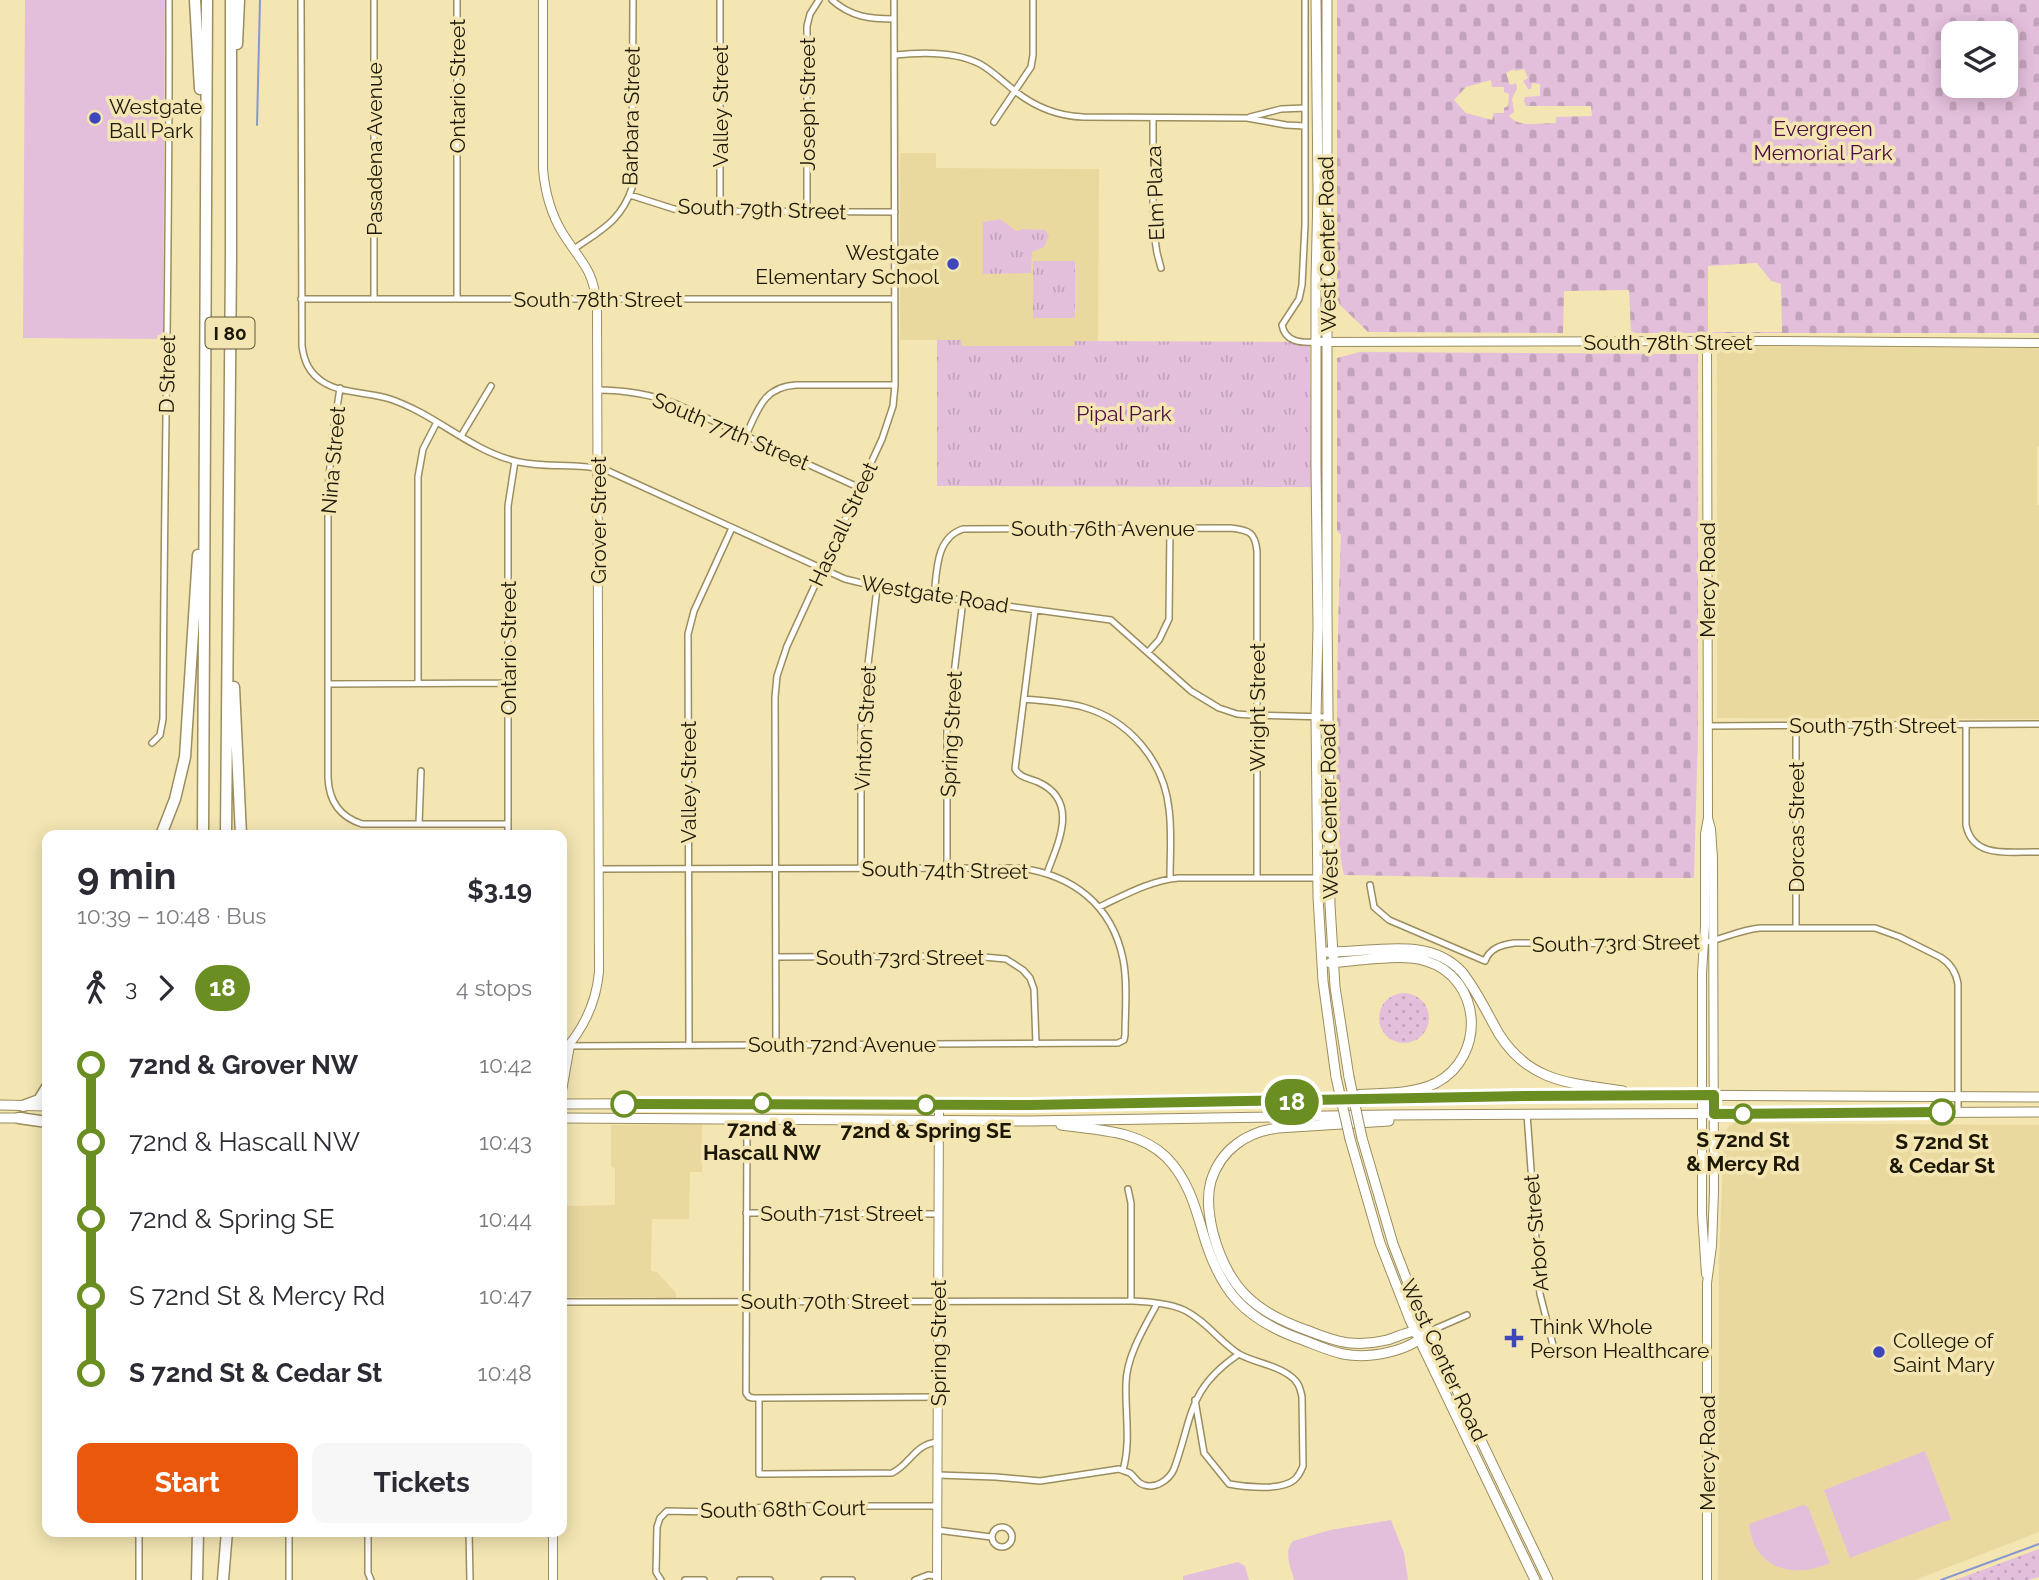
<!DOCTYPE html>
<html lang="en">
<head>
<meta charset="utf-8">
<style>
	:root { --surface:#fff; --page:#f7f7f7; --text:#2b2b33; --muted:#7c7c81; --accent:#ea580c }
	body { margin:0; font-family:Raleway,sans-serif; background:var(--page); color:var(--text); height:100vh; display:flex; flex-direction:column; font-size:26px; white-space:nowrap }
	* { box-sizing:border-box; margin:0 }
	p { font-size:23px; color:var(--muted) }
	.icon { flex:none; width:38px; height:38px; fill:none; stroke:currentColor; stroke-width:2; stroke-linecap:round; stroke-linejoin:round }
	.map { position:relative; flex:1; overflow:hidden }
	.details { position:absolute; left:42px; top:830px; width:525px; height:707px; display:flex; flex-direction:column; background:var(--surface); border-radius:14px; box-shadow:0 4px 18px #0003 }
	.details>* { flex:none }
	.badge { padding:0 14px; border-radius:23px; font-size:24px; line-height:46px }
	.controls { position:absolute; left:1941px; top:21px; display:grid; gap:14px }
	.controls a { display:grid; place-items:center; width:77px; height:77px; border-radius:14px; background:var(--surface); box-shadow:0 4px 18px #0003; font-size:35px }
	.map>.badge { position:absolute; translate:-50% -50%; box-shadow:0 0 0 4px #fff }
	.legs { display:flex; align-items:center; gap:10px; height:77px; padding:0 35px; font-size:23px }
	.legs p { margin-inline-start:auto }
	.headline { display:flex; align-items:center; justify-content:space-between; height:119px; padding:0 35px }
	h1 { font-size:38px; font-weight:700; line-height:52px }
	.action { display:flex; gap:14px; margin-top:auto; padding:14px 35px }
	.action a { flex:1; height:80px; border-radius:14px; background:var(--accent); color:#fff; font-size:28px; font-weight:700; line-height:80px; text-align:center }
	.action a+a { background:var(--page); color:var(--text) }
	ul { padding:0 35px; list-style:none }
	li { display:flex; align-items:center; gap:24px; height:77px; font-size:26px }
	li i { display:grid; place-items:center; width:10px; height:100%; margin:0 9px; background:currentColor }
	li i::after { content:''; width:18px; height:18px; margin:-9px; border:5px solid; border-radius:50%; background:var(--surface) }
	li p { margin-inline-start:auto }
	li:first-child i { background:linear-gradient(#0000 50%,currentColor 0) }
	li:last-child i { background:linear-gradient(currentColor 50%,#0000 0) }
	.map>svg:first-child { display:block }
	.built { fill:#ead99f }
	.grass { fill:url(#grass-dots) }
	.cemetery { fill:url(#cemetery-stones); fill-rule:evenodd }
	.park { fill:url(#park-tufts) }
	.garden { fill:#e4bfdc }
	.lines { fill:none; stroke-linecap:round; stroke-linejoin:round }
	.stream { stroke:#8997d1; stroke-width:2 }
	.street-casing { stroke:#9b8d5e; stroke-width:8 }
	.secondary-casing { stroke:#9b8d5e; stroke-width:10 }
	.primary-casing { stroke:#9b8d5e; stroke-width:11 }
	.highway-casing { stroke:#9b8d5e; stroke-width:13 }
	.street { stroke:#fff; stroke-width:5 }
	.secondary { stroke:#fff; stroke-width:8 }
	.primary { stroke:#fff; stroke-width:9 }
	.highway { stroke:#fff; stroke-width:10 }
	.primary-bridge-casing { stroke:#9b8d5e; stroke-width:11; stroke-linecap:butt }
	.primary-bridge { stroke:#fff; stroke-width:9 }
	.line-1-casing { stroke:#fff; stroke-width:16 }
	.line-1 { stroke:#6b8e23; stroke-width:10 }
	.poi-dot { fill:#3d46ba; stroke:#f4e6b3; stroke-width:2.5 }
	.stop-1-dot { fill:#fff; stroke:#6b8e23; stroke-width:3.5 }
	.labels { text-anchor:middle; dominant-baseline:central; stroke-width:7; stroke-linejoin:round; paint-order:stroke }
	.shield { fill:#f4e6b3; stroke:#5e5639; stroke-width:2 }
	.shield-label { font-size:19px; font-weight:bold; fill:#1d1805 }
	.street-label { font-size:21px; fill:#1d1805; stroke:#f4e6b3 }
	.poi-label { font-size:21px; fill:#1d1805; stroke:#f4e6b3; text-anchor:start }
	.park-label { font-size:21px; fill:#4c0b44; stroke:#f4e6b3 }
	.stop-label { font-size:21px; font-weight:bold; fill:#1d1805; stroke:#f4e6b3 }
</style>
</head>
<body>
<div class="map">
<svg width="2039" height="1580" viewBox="0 0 2039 1580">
	<defs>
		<pattern id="grass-dots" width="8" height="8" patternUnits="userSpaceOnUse" patternTransform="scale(1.75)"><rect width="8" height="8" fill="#e4bfdc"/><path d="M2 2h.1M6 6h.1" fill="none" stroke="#c3a3bb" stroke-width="1.8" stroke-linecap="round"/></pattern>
		<pattern id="cemetery-stones" width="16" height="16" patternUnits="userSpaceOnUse" patternTransform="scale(1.75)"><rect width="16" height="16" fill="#e4bfdc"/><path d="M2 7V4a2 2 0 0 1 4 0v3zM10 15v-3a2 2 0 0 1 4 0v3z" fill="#c3a3bb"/></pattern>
		<pattern id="park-tufts" width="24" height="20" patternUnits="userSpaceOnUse" patternTransform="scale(1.75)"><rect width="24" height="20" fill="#e4bfdc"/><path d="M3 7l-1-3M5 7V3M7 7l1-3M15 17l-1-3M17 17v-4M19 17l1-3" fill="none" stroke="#c3a3bb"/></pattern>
	</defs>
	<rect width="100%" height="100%" fill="#f4e6b3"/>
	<!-- built -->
	<path class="built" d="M 900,153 L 936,153 L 936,168 L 1099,169 L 1098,341 L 1075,341 L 1075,346 L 961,346 L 961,340 L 900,340 Z
		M 1717,346 L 2039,348 L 2039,446 L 2037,446 L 2037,505 L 2039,505 L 2039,719 L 1717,718 Z
		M 1735,1123 L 2039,1125 L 2039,1532 L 1915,1580 L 1718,1580 L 1719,1260 L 1724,1133 L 1729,1126 Z
		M 702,1124 L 702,1172 L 690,1172 L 689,1219 L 652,1219 L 651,1271 L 657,1272 L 676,1293 L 676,1299 L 648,1297 L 562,1297 L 563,1206 L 615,1205 L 615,1168 L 611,1167 L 611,1125 Z"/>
	<!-- grass -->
	<path class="grass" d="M1379 1018a25 25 0 1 1 50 0a25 25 0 1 1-50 0Z
		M 2039,1549 L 2039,1577 L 2029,1580 L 1955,1580 Z"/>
	<!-- cemetery -->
	<path class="cemetery" d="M 1337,0 L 2039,0 L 2039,333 L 1631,333 L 1629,290 L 1564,291 L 1563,333 L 1368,332 L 1337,302 ZM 1953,33 L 2006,33 L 2006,86 L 1953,86 ZM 1514,69 L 1515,71 L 1524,69 L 1528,78 L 1523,81 L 1528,89 L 1531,89 L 1532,83 L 1540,84 L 1540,96 L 1525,97 L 1524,101 L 1526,106 L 1591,106 L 1592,116 L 1556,117 L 1556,123 C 1540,123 1519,128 1509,116 L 1514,112 L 1512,99 L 1517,88 L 1516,83 L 1510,85 L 1506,73 ZM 1491,80 L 1492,87 L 1504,87 L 1504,92 L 1509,94 L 1508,106 L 1504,108 L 1504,113 L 1494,113 L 1492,120 L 1466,113 L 1454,100 L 1466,87 ZM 1757,263 L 1771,281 L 1781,284 L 1782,332 L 1708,332 L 1708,266 Z
		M 1360,352 L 1698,354 L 1698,734 L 1694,878 L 1496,878 L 1344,875 C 1334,832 1337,785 1337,740 C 1337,672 1338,604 1341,535 L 1337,531 L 1337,358 Z"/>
	<!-- park -->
	<path class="park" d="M 1000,219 L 1016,231 L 1023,229 L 1045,230 L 1049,235 L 1044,247 L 1032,252 L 1031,273 L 983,274 L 983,222 Z
		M 1033,261 L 1075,261 L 1075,318 L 1033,318 Z
		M 937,340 L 961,340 L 962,346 L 1074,346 L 1075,341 L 1310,342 L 1311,487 L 937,486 Z"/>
	<!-- garden -->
	<path class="garden" d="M 25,0 L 165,0 L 163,339 L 23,338 Z
		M 1925,1451 L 1951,1519 L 1850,1558 L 1824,1490 Z
		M 1803,1505 L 1808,1507 L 1830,1563 C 1793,1580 1753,1568 1749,1524 Z
		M 1391,1520 L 1404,1553 L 1408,1580 L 1294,1580 C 1291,1567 1283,1552 1293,1541 L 1330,1530 Z
		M 1238,1562 L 1245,1566 L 1249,1580 L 1183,1580 L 1183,1576 Z"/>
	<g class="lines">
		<!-- stream -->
		<path class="stream" d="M 257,125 L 260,0
			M 1941,1580 L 2039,1544"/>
		<defs>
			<path id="street" d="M 301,0 L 302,346 C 304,361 309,373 323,382 C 342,394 369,392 390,399 C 435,414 470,450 515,461 C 545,469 576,462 606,470 L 845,579 L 895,591 L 1111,620 L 1191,691 L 1219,708 L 1237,714 L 1250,715 L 1328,717
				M 374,0 L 374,299
				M 457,0 L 457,299
				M 832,0 C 851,17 870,19 894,19
				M 1305,0 L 1305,225 L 1302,285 L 1299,299 L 1282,325 C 1285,342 1301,343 1315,342
				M 895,55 C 922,52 955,51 980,64 C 991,70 1000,79 1010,87 C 1031,105 1056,116 1083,117 L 1247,118 L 1286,125 L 1305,126
				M 1250,117 L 1281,109 L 1305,108
				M 1153,118 L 1153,227 L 1157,253 L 1161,268
				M 994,122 L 1031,67 L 1033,55 L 1033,0
				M 630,195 L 674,209 L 691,211 L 895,212
				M 807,211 L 807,26 L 810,14 L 819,0
				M 720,212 L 720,0
				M 574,249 C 601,230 621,221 632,188 L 633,0
				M 301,299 L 895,299
				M 340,388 L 333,434 L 328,488 L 328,778 C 329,801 340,817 362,824 L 508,824
				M 597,390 C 625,390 650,394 676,404 L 860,488
				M 746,435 C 758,410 763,387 796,385 L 895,385
				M 461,436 L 491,386
				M 934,597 C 937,572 935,538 963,529 L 1230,528 C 1249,530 1255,532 1257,551 L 1257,878
				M 1035,610 L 1015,769 C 1020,778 1029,778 1038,782 C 1080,801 1058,843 1047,873
				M 1148,652 L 1159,640 L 1169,619 L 1170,528
				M 418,683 L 418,477 L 423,449 L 437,422
				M 328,684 L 508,683
				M 1024,699 C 1044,701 1064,702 1083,707 C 1129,720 1164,761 1169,809 C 1172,832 1170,856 1170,879
				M 1796,725 L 1796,928
				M 1966,725 L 1966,825 C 1973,860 2012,851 2039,852
				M 1707,726 L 2039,724
				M 152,743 L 160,735 L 163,719 C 164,479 170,240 169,0
				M 419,824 L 421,771
				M 508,835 L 508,506 L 515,461
				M 861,868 L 861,724 L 877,588
				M 947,868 L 947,731 L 963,600
				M 1370,885 L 1374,907 L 1389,920 L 1485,961 C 1490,948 1501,945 1514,943 L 1695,944 C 1718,942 1737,930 1760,928 L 1875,928 L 1900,937 L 1940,957 C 1950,963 1956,972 1958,984 L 1958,1112
				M 1099,907 C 1125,895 1149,881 1178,878 L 1317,878
				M 776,957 L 972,956 L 1006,959 L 1023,970 L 1030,978 L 1034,989 L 1036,1044
				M 689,1045 L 688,634 L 694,611 L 732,528
				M 776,1045 L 775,697 L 777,676 L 787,646 L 882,439 L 893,406 L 895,385 L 894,0
				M 562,1046 L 1118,1043 L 1124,1040 L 1125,1035 C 1125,1011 1128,983 1123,959 C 1112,905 1073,875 1020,868 L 598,869
				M 1527,1114 L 1540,1294 L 1554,1349
				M 747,1119 L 746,1393 L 749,1397 L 753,1398 L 938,1397
				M 1128,1189 L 1131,1203 L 1131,1301
				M 746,1213 L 938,1214
				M 562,1302 L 1131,1301 C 1148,1302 1169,1303 1184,1310 C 1205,1320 1220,1342 1239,1354 C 1255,1363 1274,1364 1289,1375 C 1298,1381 1300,1387 1302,1397 L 1303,1466 C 1301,1471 1299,1476 1294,1480 C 1281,1491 1245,1487 1229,1484 L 1204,1453 L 1195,1400
				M 1428,1332 L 1467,1315
				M 759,1398 L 759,1474 L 892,1473 C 911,1464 914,1444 938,1442
				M 1123,1470 C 1131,1442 1125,1413 1126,1384 C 1126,1357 1144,1328 1157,1304
				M 938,1475 L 996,1477 L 1040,1481 L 1119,1469 C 1120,1470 1128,1472 1130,1473 C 1135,1477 1137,1483 1144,1485 C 1156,1489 1169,1480 1174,1469 C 1193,1417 1187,1389 1239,1354
				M992 1537a10 10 0 1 1 20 0a10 10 0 1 1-20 0Z
				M 937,1530 L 991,1537
				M 289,1531 L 289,1580
				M 368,1531 L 368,1573 L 371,1580
				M 469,1531 L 470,1580
				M 139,1580 L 139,1531
				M 661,1580 L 656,1572 L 657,1527 L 660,1518 L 667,1511 L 710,1512 L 777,1506 L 937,1506
				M 685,1580 L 704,1580
				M 740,1580 L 770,1580
				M 824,1580 L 852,1580
				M 915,1580 L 928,1575 L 937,1576"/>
			<path id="secondary" d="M 543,0 L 543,169 C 545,192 550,212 562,232 C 581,263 593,267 597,306 L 599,972 C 596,1005 583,1030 562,1053
				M 1315,342 L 1776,341 L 2039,343
				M 562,1091 L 570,1045
				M 1706,1274 L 1702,1214 L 1702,973 L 1705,926 L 1705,834 L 1708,818
				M 553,1531 L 553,1580
				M 937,1580 L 939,1105
				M 1707,1580 L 1707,1283 L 1712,1246 L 1714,1191 L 1713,858 L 1711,829 L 1708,818 L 1707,341"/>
			<path id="primary" d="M 1316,0 L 1318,192 L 1316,280 L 1316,466 L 1318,627 L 1316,717 L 1318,897 L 1323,981 L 1336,1077
				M 1327,0 L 1327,614 L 1330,905 L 1335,987 L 1349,1077
				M 1327,952 C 1372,953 1428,935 1462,972 C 1477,991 1487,1013 1499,1034 C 1530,1083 1571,1083 1623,1091
				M 1330,963 C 1356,961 1402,953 1426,961 C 1482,978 1487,1056 1436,1083 C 1412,1095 1378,1093 1351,1095
				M 562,1104 L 815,1103 L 1030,1105 L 1652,1095 L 2039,1097
				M 0,1105 L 47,1106
				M 0,1118 L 23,1118
				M 562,1118 L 1030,1121 L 1385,1115 L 2039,1112
				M 1389,1121 L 1278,1128 C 1247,1132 1221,1149 1211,1181 C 1206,1198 1209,1216 1213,1233 C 1228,1289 1256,1313 1309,1331 C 1322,1336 1336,1342 1350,1343 C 1362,1344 1375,1343 1387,1340 C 1401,1336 1413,1328 1428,1332
				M 1061,1125 C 1097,1130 1138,1130 1166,1157 C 1187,1178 1195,1205 1203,1233 C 1220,1292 1245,1320 1303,1340 C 1316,1345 1329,1351 1343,1354 C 1369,1359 1409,1352 1428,1332
				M 1362,1138 L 1393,1244 L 1418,1309 L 1548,1580
				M 1350,1139 L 1380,1243 L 1410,1320 L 1535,1580"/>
			<path id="highway" d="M 195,0 L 200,89
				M 237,44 L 239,0
				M 234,687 L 241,835
				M 161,835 L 175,799 L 185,757 L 198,555
				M 203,835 L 207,0
				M 226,835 L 231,257 L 231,0
				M 23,1106 L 39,1100 L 47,1087
				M 19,1118 L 47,1122
				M 197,1580 L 198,1531
				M 223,1580 L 227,1531"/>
		</defs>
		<!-- street casing -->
		<use href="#street" class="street-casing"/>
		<!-- secondary casing -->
		<use href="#secondary" class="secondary-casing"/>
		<!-- primary casing -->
		<use href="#primary" class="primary-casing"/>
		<!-- highway casing -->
		<use href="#highway" class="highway-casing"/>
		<!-- street -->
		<use href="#street" class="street"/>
		<!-- secondary -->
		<use href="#secondary" class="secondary"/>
		<!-- primary -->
		<use href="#primary" class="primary"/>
		<!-- highway -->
		<use href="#highway" class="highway"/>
		<defs>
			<path id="primary-bridge" d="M 1336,1077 L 1350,1139
				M 1349,1077 L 1362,1138"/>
		</defs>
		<!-- primary-bridge casing -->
		<use href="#primary-bridge" class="primary-bridge-casing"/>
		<!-- primary-bridge -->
		<use href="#primary-bridge" class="primary-bridge"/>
	</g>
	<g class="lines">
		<defs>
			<path id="line-1" d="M 624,1104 L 1030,1105 L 1524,1096 L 1714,1095 L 1714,1114 L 1942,1112"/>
		</defs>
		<!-- line-1 casing -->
		<use href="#line-1" class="line-1-casing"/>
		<!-- line-1 -->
		<use href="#line-1" class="line-1"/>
	</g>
	<!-- markers -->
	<g class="poi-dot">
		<circle cx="95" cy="118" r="7"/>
		<circle cx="953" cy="264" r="7"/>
		<path d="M1510.5 1327.5h7v7h7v7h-7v7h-7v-7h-7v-7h7z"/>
		<circle cx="1879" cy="1352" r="7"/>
	</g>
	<g class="stop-1-dot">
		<circle cx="762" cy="1103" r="9"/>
		<circle cx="624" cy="1104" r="12"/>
		<circle cx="926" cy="1105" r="9"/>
		<circle cx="1942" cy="1112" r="12"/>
		<circle cx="1743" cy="1114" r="9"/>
	</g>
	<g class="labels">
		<!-- shield labels -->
		<rect class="shield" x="205.5" y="317.5" width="49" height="31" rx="5"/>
		<g class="shield-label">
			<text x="230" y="333">I 80</text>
		</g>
		<!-- street labels -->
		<g class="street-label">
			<text transform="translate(457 86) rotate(-90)">Ontario Street</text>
			<text transform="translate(807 104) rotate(-90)">Joseph Street</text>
			<text transform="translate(720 106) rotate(-90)">Valley Street</text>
			<text transform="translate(631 116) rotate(-89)">Barbara Street</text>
			<text transform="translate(374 149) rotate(-90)">Pasadena Avenue</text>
			<text transform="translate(1155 193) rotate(-92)">Elm Plaza</text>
			<text transform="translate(762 209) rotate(2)">South 79th Street</text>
			<text transform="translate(1327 244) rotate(-91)">West Center Road</text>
			<text x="598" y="299">South 78th Street</text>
			<text x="1668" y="342">South 78th Street</text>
			<text transform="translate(167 374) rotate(-89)">D Street</text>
			<text transform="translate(731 431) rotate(23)">South 77th Street</text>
			<text transform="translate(333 460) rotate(-85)">Nina Street</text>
			<text transform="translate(598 520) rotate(-90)">Grover Street</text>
			<text transform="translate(843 524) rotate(-65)">Hascall Street</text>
			<text x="1103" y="528">South 76th Avenue</text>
			<text transform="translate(1707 580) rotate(-90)">Mercy Road</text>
			<text transform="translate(935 594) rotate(9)">Westgate Road</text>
			<text transform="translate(508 648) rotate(-90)">Ontario Street</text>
			<text transform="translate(1257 707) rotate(-90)">Wright Street</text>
			<text x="1873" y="725">South 75th Street</text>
			<text transform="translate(865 728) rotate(-87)">Vinton Street</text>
			<text transform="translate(951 734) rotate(-87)">Spring Street</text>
			<text transform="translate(688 782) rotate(-90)">Valley Street</text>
			<text transform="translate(1329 811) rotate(-91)">West Center Road</text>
			<text transform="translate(1796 827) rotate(-90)">Dorcas Street</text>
			<text transform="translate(945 870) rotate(1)">South 74th Street</text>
			<text transform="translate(1616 943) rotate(-1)">South 73rd Street</text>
			<text x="900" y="957">South 73rd Street</text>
			<text x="842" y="1044">South 72nd Avenue</text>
			<text x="842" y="1213">South 71st Street</text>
			<text transform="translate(1536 1233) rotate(-95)">Arbor Street</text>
			<text x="825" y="1301">South 70th Street</text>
			<text transform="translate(938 1343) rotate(-90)">Spring Street</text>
			<text transform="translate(1444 1360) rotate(65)">West Center Road</text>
			<text transform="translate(1707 1453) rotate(-90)">Mercy Road</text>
			<text transform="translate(783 1509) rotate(-1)">South 68th Court</text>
		</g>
		<!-- poi labels -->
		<g class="poi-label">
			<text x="109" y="106">Westgate<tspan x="109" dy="24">Ball Park</tspan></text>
			<text x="939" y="252" text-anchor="end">Westgate<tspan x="939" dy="24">Elementary School</tspan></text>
			<text x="1530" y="1326">Think Whole<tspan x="1530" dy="24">Person Healthcare</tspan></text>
			<text x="1893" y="1340">College of<tspan x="1893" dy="24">Saint Mary</tspan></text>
		</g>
		<!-- park labels -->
		<g class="park-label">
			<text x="1823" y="128">Evergreen<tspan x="1823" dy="24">Memorial Park</tspan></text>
			<text x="1124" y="413">Pipal Park</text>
		</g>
		<!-- stop labels -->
		<g class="stop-label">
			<text x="762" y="1128">72nd &amp;<tspan x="762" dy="24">Hascall NW</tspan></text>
			<text x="926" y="1130">72nd &amp; Spring SE</text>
			<text x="1743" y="1139">S 72nd St<tspan x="1743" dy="24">&amp; Mercy Rd</tspan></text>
			<text x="1942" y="1141">S 72nd St<tspan x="1942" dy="24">&amp; Cedar St</tspan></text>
		</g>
	</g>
</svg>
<div class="controls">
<a><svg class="icon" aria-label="layers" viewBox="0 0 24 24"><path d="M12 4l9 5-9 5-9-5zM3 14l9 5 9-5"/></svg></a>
</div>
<b class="badge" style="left:1292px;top:1102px;background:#6b8e23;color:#fff">18</b>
<section class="details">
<div class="headline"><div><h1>9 min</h1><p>10:39 – 10:48 · Bus</p></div><b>$3.19</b></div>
<div class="legs"><svg class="icon" aria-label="walk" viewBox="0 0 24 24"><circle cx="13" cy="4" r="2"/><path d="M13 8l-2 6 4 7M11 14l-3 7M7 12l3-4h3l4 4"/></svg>3<svg class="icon" aria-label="forward" viewBox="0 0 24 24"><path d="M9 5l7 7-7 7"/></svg><b class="badge" style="background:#6b8e23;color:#fff">18</b><p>4 stops</p></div>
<ul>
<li><i style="color:#6b8e23"></i><b>72nd &amp; Grover NW</b><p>10:42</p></li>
<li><i style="color:#6b8e23"></i><span>72nd &amp; Hascall NW</span><p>10:43</p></li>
<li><i style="color:#6b8e23"></i><span>72nd &amp; Spring SE</span><p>10:44</p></li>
<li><i style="color:#6b8e23"></i><span>S 72nd St &amp; Mercy Rd</span><p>10:47</p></li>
<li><i style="color:#6b8e23"></i><b>S 72nd St &amp; Cedar St</b><p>10:48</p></li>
</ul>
<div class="action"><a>Start</a><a>Tickets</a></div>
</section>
</div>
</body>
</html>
